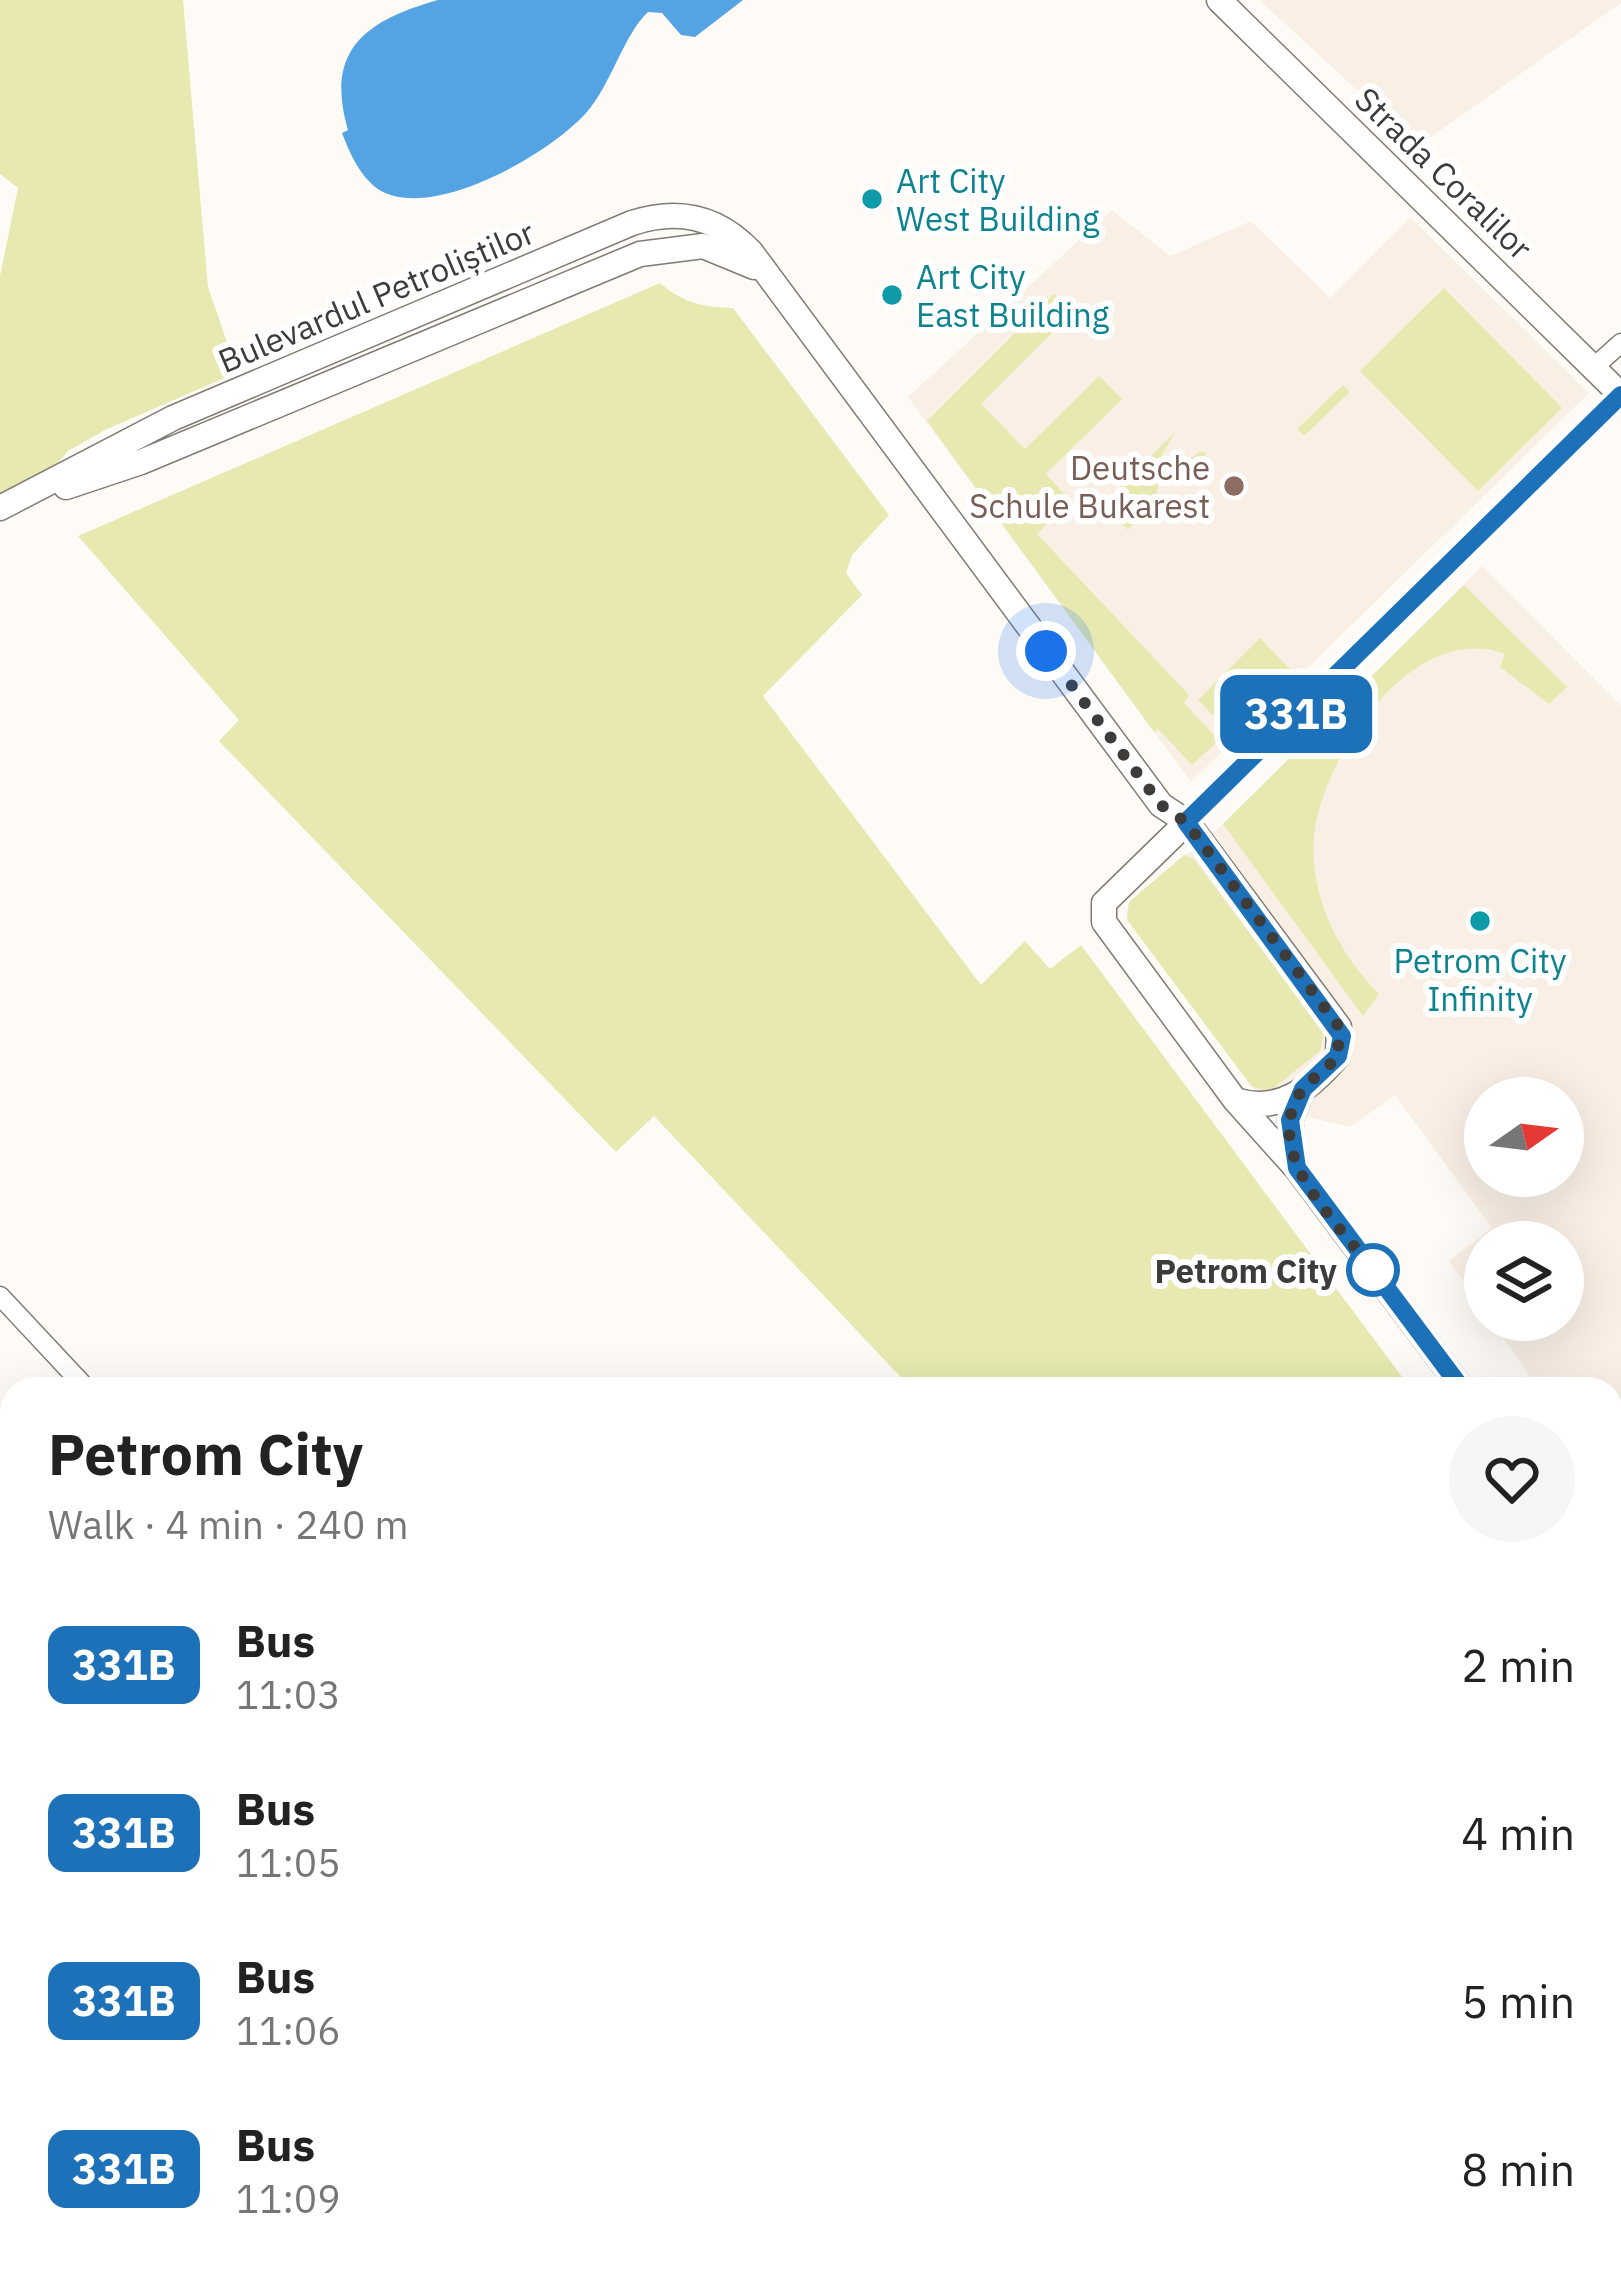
<!DOCTYPE html>
<html lang="en">
<head>
<meta charset="utf-8">
<style>
	:root { --surface:#fff; --page:#f6f6f6; --text:#222; --muted:#767676 }
	body { margin:0; font-family:"IBM Plex Sans",sans-serif; background:var(--page); color:var(--text); height:100vh; display:flex; flex-direction:column; font-size:45px; white-space:nowrap }
	* { box-sizing:border-box; margin:0 }
	p { font-size:39px; color:var(--muted) }
	.icon { flex:none; width:66px; height:66px; fill:none; stroke:currentColor; stroke-width:2; stroke-linecap:round; stroke-linejoin:round }
	.map { position:relative; flex:1; overflow:hidden }
	.drawer { position:absolute; left:0px; top:1377px; width:1623px; height:900px; display:flex; flex-direction:column; background:var(--surface); border-radius:36px 36px 0 0; box-shadow:0 12px 48px #0002 }
	.drawer>* { flex:none }
	.badge { padding:0 24px; border-radius:18px; font-size:42px; line-height:78px }
	.needle { width:78px; rotate:76deg }
	.buttons { position:absolute; left:1464px; top:1077px; display:grid; gap:24px }
	.buttons a { display:grid; place-items:center; width:120px; height:120px; border-radius:50%; background:var(--surface); box-shadow:0 12px 48px #0002; font-size:60px }
	.you { position:absolute; width:60px; height:60px; margin:-30px; border:9px solid #fff; border-radius:50%; background:#1a73e8; box-shadow:0 0 0 18px #1a73e833 }
	.map>.badge { position:absolute; translate:-50% -50%; box-shadow:0 0 0 6px #fff }
	.round { display:grid; place-items:center; flex:none; width:126px; height:126px; border-radius:63px; background:var(--page) }
	.head { display:flex; align-items:center; justify-content:space-between; height:204px; padding:0 48px }
	h1 { font-size:57px; font-weight:700; line-height:90px }
	ul { padding:0; list-style:none }
	li { display:flex; align-items:center; gap:36px; height:168px; padding:0 48px }
	li div { flex:1 }
	li b { display:block; font-size:45px }
	li em { font-style:normal }
	li .badge { min-width:132px; font-weight:700; text-align:center }
	.map>svg:first-child { display:block }
	.built { fill:#f9efe5; fill-rule:evenodd }
	.green { fill:#e7e9b1 }
	.water { fill:#54a4e3 }
	.lines { fill:none; stroke-linecap:round; stroke-linejoin:round }
	.minor-casing { stroke:#7f7b77; stroke-width:21 }
	.tertiary-casing { stroke:#7f7b77; stroke-width:27 }
	.minor { stroke:#fff; stroke-width:18 }
	.tertiary { stroke:#fff; stroke-width:24 }
	.line-casing { stroke:#fff; stroke-width:27 }
	.line { stroke:#1d71b8; stroke-width:18 }
	.walk { stroke:#3e3c3b; stroke-width:12; stroke-dasharray:0 21.6 }
	.culture-dot { fill:#0f9aa8; stroke:#fff; stroke-width:4.5 }
	.education-dot { fill:#8d6e63; stroke:#fff; stroke-width:4.5 }
	.stop-dot { fill:#fff; stroke:#1d71b8; stroke-width:6 }
	.labels { text-anchor:middle; dominant-baseline:central; stroke-width:12; stroke-linejoin:round; paint-order:stroke }
	.street-label { font-size:33px; fill:#3e3c3b; stroke:#fff }
	.culture-label { font-size:33px; fill:#0d838f; stroke:#fff; text-anchor:start }
	.education-label { font-size:33px; fill:#785e54; stroke:#fff; text-anchor:end }
	.stop-label { font-size:33px; font-weight:bold; fill:#3e3c3b; stroke:#fff; text-anchor:end }
</style>
</head>
<body>
<div class="map">
<svg width="1621" height="2277" viewBox="0 0 1621 2277">
	<rect width="100%" height="100%" fill="#fefbf7"/>
	<!-- built -->
	<path class="built" d="M 1259,0 L 1621,0 L 1621,3 L 1418,146 Z
		M 1112,210 L 1170,256 L 1251,221 L 1330,298 L 1410,217 L 1589,393 L 1191,782 L 908,397 Z
		M 1482,566 L 1621,706 L 1621,1488 L 1613,1496 L 1611,1389 L 1539,1389 L 1491,1320 L 1563,1320 L 1563,1242 L 1485,1242 L 1485,1311 L 1449,1261 L 1492,1228 L 1395,1095 L 1350,1127 L 1288,1112 L 1252,1087 L 1126,914 L 1129,902 L 1223,824 ZM 1485,1098 L 1563,1098 L 1563,1176 L 1485,1176 Z"/>
	<!-- green -->
	<path class="green" d="M 0,0 L 183,0 L 208,287 L 231,354 L 229,376 L 105,430 L 68,451 L 55,466 L 0,494 L 0,276 L 18,188 L 0,174 Z
		M 660,283 C 683,303 703,307 733,308 L 889,515 L 852,555 L 846,573 L 862,595 L 763,696 L 981,985 L 1025,941 L 1050,969 L 1081,945 L 1411,1389 L 912,1389 L 654,1116 L 616,1152 L 219,741 L 239,720 L 78,536 Z
		M 1444,288 L 1562,408 L 1478,491 L 1360,371 Z
		M 1054,294 L 1073,312 L 981,404 L 1025,449 L 1099,376 L 1122,399 L 1046,474 L 1070,500 L 1037,534 L 1189,695 L 1184,703 L 1219,740 L 1192,765 L 1158,729 L 1154,732 L 927,421 Z
		M 1343,385 L 1350,392 L 1304,436 L 1297,429 Z
		M 1176,431 L 1160,458 L 1157,496 L 1128,530 L 1103,504 Z
		M 1199,452 L 1206,452 L 1194,480 L 1178,484 L 1180,467 Z
		M 1464,585 L 1567,687 L 1549,704 L 1500,667 L 1505,654 C 1412,619 1322,758 1314,836 C 1309,896 1338,953 1379,994 L 1363,1016 L 1223,824 Z
		M 1260,638 L 1291,670 L 1229,731 L 1198,700 Z
		M 1184,855 L 1194,859 L 1324,1032 L 1320,1051 L 1270,1091 L 1252,1087 L 1127,920 L 1129,902 Z
		M 12,1936 L 12,2265 L 223,2265 L 231,2277 L 0,2277 L 0,1944 Z
		M 794,2265 L 843,2265 L 848,2277 L 777,2277 Z"/>
	<!-- water -->
	<path class="water" d="M 438,0 L 743,0 L 695,37 L 681,35 L 662,13 L 648,12 C 624,34 611,85 586,113 C 547,156 436,218 383,192 C 362,181 350,154 342,133 L 348,130 C 324,48 368,20 438,0 Z"/>
	<g class="lines">
		<defs>
			<path id="minor" d="M 1594,367 L 1621,343
				M 1187,822 L 1621,395
				M 0,1296 L 87,1389
				M 1611,1544 L 1621,1534
				M 1611,1885 L 1621,1900
				M 1072,2265 L 1078,2277
				M 1165,2265 L 1173,2277
				M 1314,2265 L 1322,2277
				M 1423,2265 L 1431,2277
				M 1234,2277 L 1251,2265"/>
			<path id="tertiary" d="M 1219,0 L 1621,395
				M 66,487 L 141,462 L 640,254 L 703,246 L 754,267
				M 0,508 L 173,418 L 632,223 C 678,208 717,216 751,252 L 1161,805 L 1187,822 L 1339,1027 L 1338,1056 C 1310,1089 1279,1114 1235,1100
				M 1187,822 L 1104,903 L 1104,922 L 1235,1100 L 1297,1169 L 1462,1389
				M 1296,1167 L 1290,1120 L 1302,1091
				M 1611,1585 L 1621,1598
				M 1611,1762 L 1621,1757
				M 740,2277 L 758,2265"/>
		</defs>
		<!-- minor casing -->
		<use href="#minor" class="minor-casing"/>
		<!-- tertiary casing -->
		<use href="#tertiary" class="tertiary-casing"/>
		<!-- minor -->
		<use href="#minor" class="minor"/>
		<!-- tertiary -->
		<use href="#tertiary" class="tertiary"/>
	</g>
	<g class="lines">
		<defs>
			<path id="line" d="M 1462,1389 L 1297,1168 L 1290,1120 L 1303,1089 L 1338,1056 L 1342,1036 L 1186,822 L 1621,395"/>
		</defs>
		<!-- line casing -->
		<use href="#line" class="line-casing"/>
		<!-- line -->
		<use href="#line" class="line"/>
		<!-- walk -->
		<path class="walk" d="M 1046,651 L 1161,805 L 1186,822 L 1339,1027 L 1338,1056 C 1328,1068 1313,1077 1303,1089 C 1256,1152 1341,1225 1373,1270"/>
	</g>
	<!-- markers -->
	<g class="culture-dot">
		<circle cx="872" cy="199" r="12"/>
		<circle cx="892" cy="295" r="12"/>
		<circle cx="1480" cy="921" r="12"/>
	</g>
	<circle class="education-dot" cx="1234" cy="486" r="12"/>
	<circle class="stop-dot" cx="1373" cy="1270" r="24"/>
	<g class="labels">
		<!-- street labels -->
		<g class="street-label">
			<text transform="translate(1444 173) rotate(44)">Strada Coralilor</text>
			<text transform="translate(376 296) rotate(-23)">Bulevardul Petroliștilor</text>
		</g>
		<!-- culture labels -->
		<g class="culture-label">
			<text x="896" y="180">Art City<tspan x="896" dy="38">West Building</tspan></text>
			<text x="916" y="276">Art City<tspan x="916" dy="38">East Building</tspan></text>
			<text x="1480" y="960" text-anchor="middle">Petrom City<tspan x="1480" dy="38">Infinity</tspan></text>
		</g>
		<!-- education labels -->
		<g class="education-label">
			<text x="1210" y="467">Deutsche<tspan x="1210" dy="38">Schule Bukarest</tspan></text>
		</g>
		<!-- stop labels -->
		<g class="stop-label">
			<text x="1337" y="1270">Petrom City</text>
		</g>
	</g>
</svg>
<div class="buttons">
<a><svg class="needle" viewBox="-14 -14 28 28"><path d="M0-13l5 13h-10z" fill="#e53935"/><path d="M0 13l5-13h-10z" fill="#767676"/></svg></a>
<a><svg class="icon" aria-label="layers" viewBox="0 0 24 24"><path d="M12 4l9 5-9 5-9-5zM3 14l9 5 9-5"/></svg></a>
</div>
<div class="you" style="left:1046px;top:651px"></div>
<b class="badge" style="left:1296px;top:714px;background:#1d71b8;color:#fff">331B</b>
<section class="drawer">
<div class="head"><div><h1>Petrom City</h1><p>Walk · 4 min · 240 m</p></div><a class="round"><svg class="icon" aria-label="heart" viewBox="0 0 24 24"><path d="M12 20l-8-8c-3-5 5-10 8-4 3-6 11-1 8 4z"/></svg></a></div>
<ul>
<li><span class="badge" style="background:#1d71b8;color:#fff">331B</span><div><b>Bus</b><p>11:03</p></div><em>2 min</em></li>
<li><span class="badge" style="background:#1d71b8;color:#fff">331B</span><div><b>Bus</b><p>11:05</p></div><em>4 min</em></li>
<li><span class="badge" style="background:#1d71b8;color:#fff">331B</span><div><b>Bus</b><p>11:06</p></div><em>5 min</em></li>
<li><span class="badge" style="background:#1d71b8;color:#fff">331B</span><div><b>Bus</b><p>11:09</p></div><em>8 min</em></li>
</ul>
</section>
</div>
</body>
</html>
